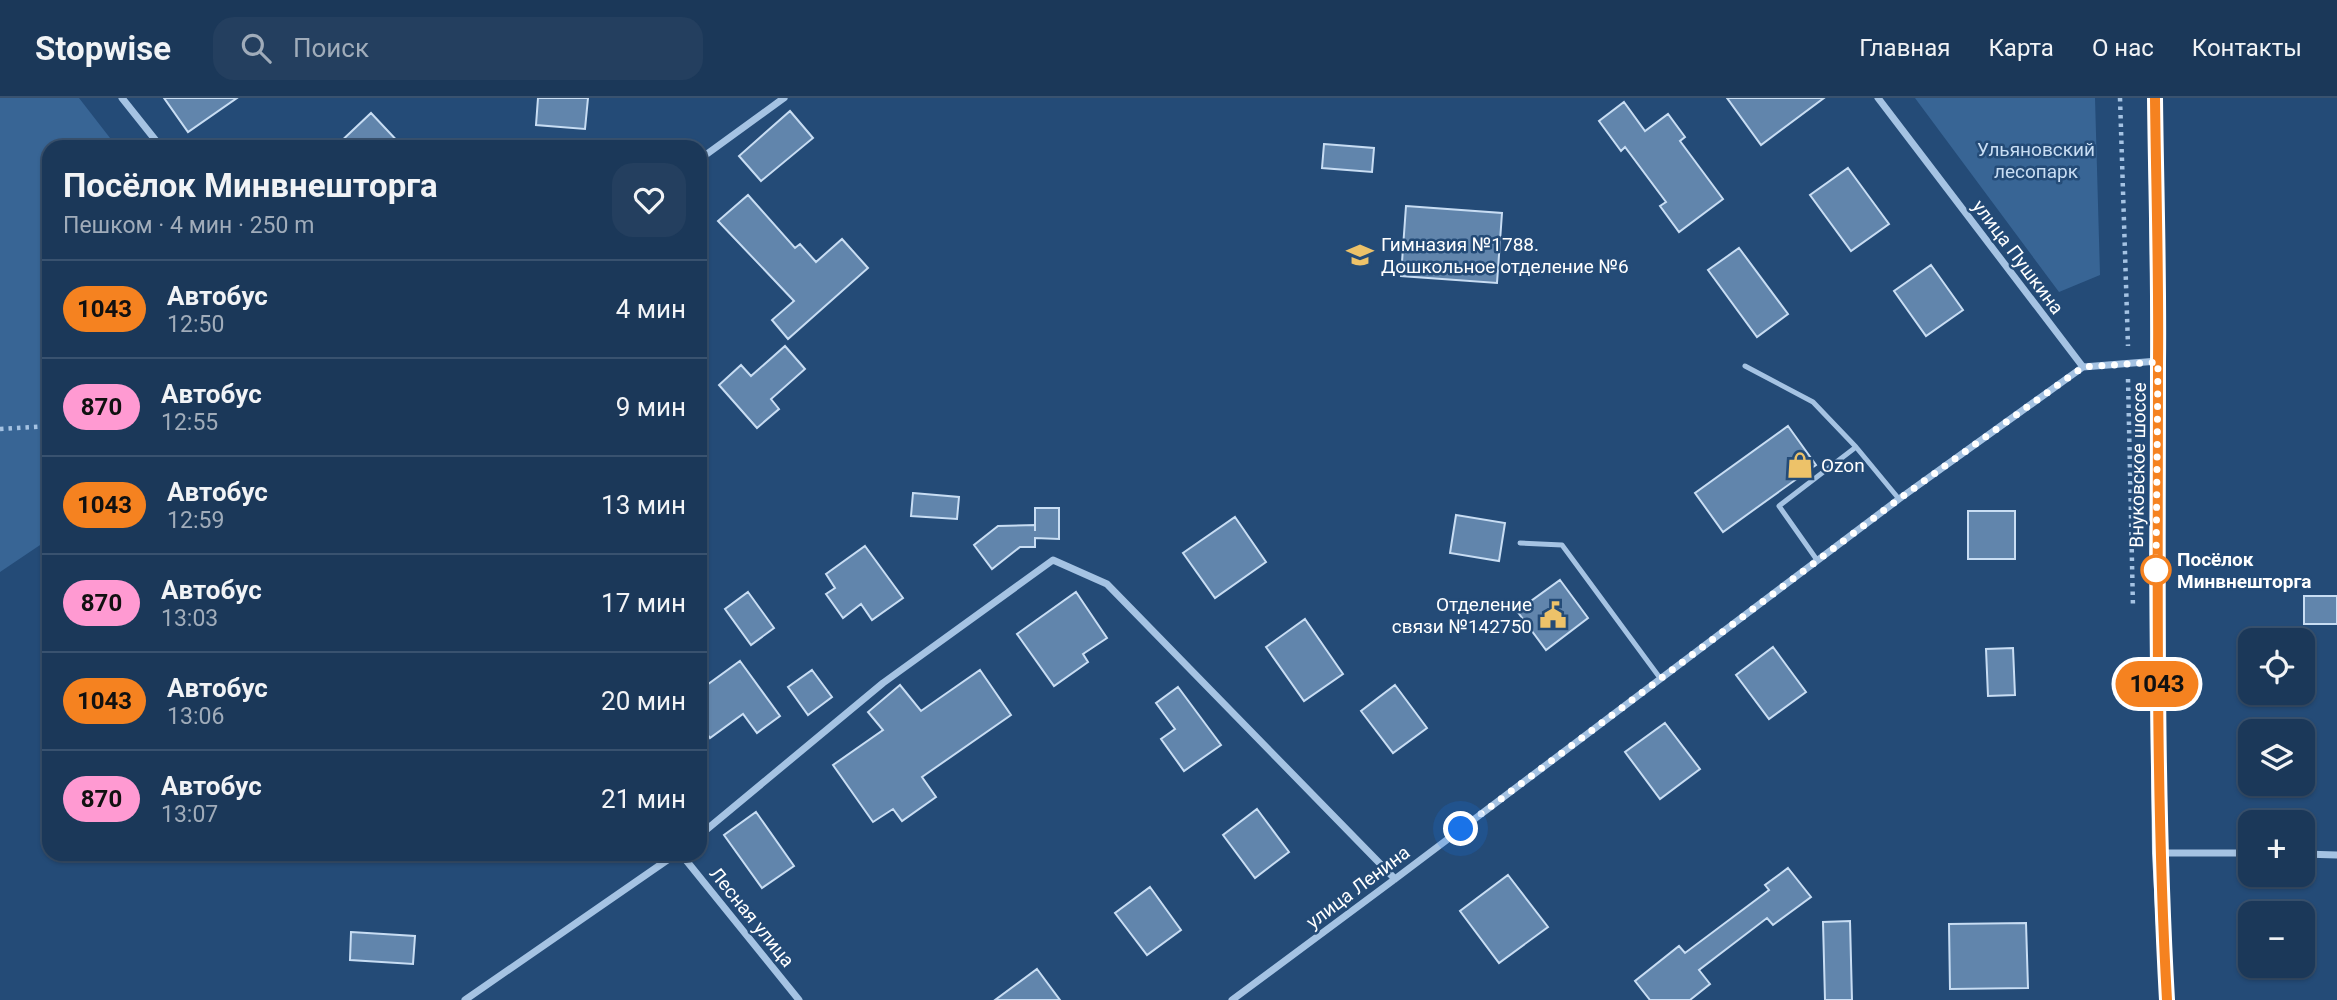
<!DOCTYPE html>
<html lang="ru">
<head>
<meta charset="utf-8">
<style>
	:root { --surface:#1b3859; --page:#243f5f; --text:#f1f3f6; --muted:#a0acba; --line:#39526f }
	body { margin:0; font-family:Roboto,sans-serif; background:var(--page); color:var(--text); height:100vh; display:flex; flex-direction:column; font-size:26px; white-space:nowrap }
	* { box-sizing:border-box; margin:0 }
	p { font-size:23px; color:var(--muted) }
	.icon { flex:none; width:38px; height:38px; fill:none; stroke:currentColor; stroke-width:2; stroke-linecap:round; stroke-linejoin:round }
	.map { position:relative; flex:1; overflow:hidden }
	.sheet { position:absolute; left:42px; top:42px; width:665px; height:721px; display:flex; flex-direction:column; background:var(--surface); border-radius:21px; box-shadow:0 2px 5px #0004,0 0 0 2px var(--line) }
	.sheet>* { flex:none }
	.badge { padding:0 14px; border-radius:23px; font-size:24px; line-height:46px }
	.buttons { position:absolute; left:2238px; top:530px; display:grid; gap:14px }
	.buttons a { display:grid; place-items:center; width:77px; height:77px; border-radius:14px; background:var(--surface); box-shadow:0 2px 5px #0004,0 0 0 2px var(--line); font-size:35px }
	.you { position:absolute; width:35px; height:35px; margin:-18px; border:5px solid #fff; border-radius:50%; background:#1a73e8; box-shadow:0 0 0 10px #1a73e833 }
	.map>.badge { position:absolute; translate:-50% -50%; box-shadow:0 0 0 4px #fff }
	.round { display:grid; place-items:center; flex:none; width:74px; height:74px; border-radius:21px; background:var(--page) }
	.headline { display:flex; align-items:center; justify-content:space-between; height:119px; padding:0 21px }
	h1 { font-size:33px; font-weight:700; line-height:52px }
	ul { padding:0; list-style:none }
	li { display:flex; align-items:center; gap:21px; height:98px; padding:0 21px; border-top:2px solid var(--line) }
	li div { flex:1 }
	li b { display:block; font-size:26px }
	li em { font-style:normal }
	li .badge { min-width:77px; font-weight:700; text-align:center }
	header { display:flex; align-items:center; gap:42px; box-sizing:border-box; height:98px; padding:0 35px; background:var(--surface); border-bottom:2px solid var(--line) }
	header strong { font-size:33px }
	nav { display:flex; gap:38px; margin-inline-start:auto; font-size:24px }
	.search { width:490px; height:63px; background:var(--page); display:flex; align-items:center; gap:18px; box-sizing:border-box; padding:0 24px; border-radius:21px; color:var(--muted); font-size:26px }
	.map>svg:first-child { display:block }
	.green { fill:#386595 }
	.building { fill:#6185ac; stroke:#c8ddf3; stroke-width:2 }
	.lines { fill:none; stroke-linecap:round; stroke-linejoin:round }
	.path { stroke:#a5c3e3; stroke-width:4.5; stroke-dasharray:3.5 5; stroke-linecap:butt }
	.service { stroke:#a5c3e3; stroke-width:5 }
	.minor { stroke:#a5c3e3; stroke-width:7 }
	.secondary { stroke:#cee0f3; stroke-width:14 }
	.line-casing { stroke:#fff; stroke-width:16 }
	.line { stroke:#f58220; stroke-width:10 }
	.walk { stroke:#fff; stroke-width:7; stroke-dasharray:0 12.6 }
	.stop-dot { fill:#fff; stroke:#f58220; stroke-width:3.5 }
	.labels { text-anchor:middle; dominant-baseline:central; stroke-width:5; stroke-linejoin:round; paint-order:stroke }
	.park-label { font-size:19px; fill:#c8ddf3; stroke:#244b77 }
	.poi-label { font-size:19px; fill:#fff; stroke:#244b77; text-anchor:start }
	.street-label { font-size:19px; fill:#fff; stroke:#244b77 }
	.stop-label { font-size:19px; font-weight:bold; fill:#fff; stroke:#244b77; text-anchor:start }
</style>
</head>
<body>
<header>
<strong>Stopwise</strong>
<div class="search"><svg class="icon" aria-label="search" viewBox="0 0 24 24"><circle cx="10" cy="10" r="6"/><path d="M15 15l6 6"/></svg>Поиск</div>
<nav><a>Главная</a><a>Карта</a><a>О нас</a><a>Контакты</a></nav>
</header>
<div class="map">
<svg width="2337" height="902" viewBox="0 0 2337 902">
	<rect width="100%" height="100%" fill="#244b77"/>
	<!-- green -->
	<path class="green" d="M 0,0 L 79,0 L 117,49 L 49,49 L 49,441 L 0,474 Z
		M 1915,0 L 2095,0 L 2100,177 L 2059,194 Z"/>
	<!-- building -->
	<path class="building" d="M 164,0 L 237,0 L 188,34 Z
		M 538,0 L 588,0 L 585,31 L 536,27 Z
		M 1727,0 L 1824,0 L 1761,47 Z
		M 1624,4 L 1645,33 L 1668,16 L 1685,39 L 1680,43 L 1723,101 L 1679,134 L 1660,108 L 1666,104 L 1625,49 L 1621,53 L 1599,23 Z
		M 790,13 L 813,40 L 761,83 L 739,58 Z
		M 371,15 L 403,49 L 335,49 Z
		M 1324,46 L 1374,50 L 1372,74 L 1322,70 Z
		M 1848,70 L 1889,126 L 1851,153 L 1810,97 Z
		M 748,97 L 795,150 L 800,146 L 816,164 L 842,141 L 868,170 L 788,241 L 772,222 L 794,203 L 718,123 Z
		M 1406,108 L 1502,115 L 1497,185 L 1401,178 Z
		M 1739,150 L 1788,216 L 1757,239 L 1708,172 Z
		M 1931,167 L 1963,212 L 1926,238 L 1894,193 Z
		M 785,248 L 805,271 L 771,301 L 779,311 L 757,330 L 719,287 L 741,267 L 751,278 Z
		M 1788,328 L 1816,367 L 1723,434 L 1695,395 Z
		M 913,395 L 959,399 L 957,421 L 911,418 Z
		M 1035,410 L 1059,410 L 1059,441 L 1035,440 L 1035,449 L 1020,449 L 992,471 L 974,447 L 998,428 L 1035,427 L 1035,433 Z
		M 1968,413 L 2015,413 L 2015,461 L 1968,461 Z
		M 1456,417 L 1505,425 L 1499,463 L 1450,455 Z
		M 1235,419 L 1266,464 L 1215,500 L 1183,455 Z
		M 865,448 L 903,500 L 872,522 L 861,506 L 843,520 L 826,496 L 835,490 L 826,476 Z
		M 1560,482 L 1588,520 L 1546,552 L 1517,513 Z
		M 748,494 L 774,530 L 751,547 L 725,511 Z
		M 1076,494 L 1107,540 L 1083,556 L 1088,564 L 1054,588 L 1017,536 Z
		M 2304,498 L 2337,498 L 2337,526 L 2304,526 Z
		M 1305,521 L 1343,576 L 1304,603 L 1266,549 Z
		M 1773,549 L 1806,594 L 1769,621 L 1736,577 Z
		M 2013,550 L 2015,597 L 1988,598 L 1986,551 Z
		M 740,563 L 780,618 L 757,635 L 743,616 L 710,640 L 700,626 L 700,592 Z
		M 812,572 L 832,599 L 808,617 L 788,589 Z
		M 980,572 L 1011,617 L 922,679 L 936,699 L 902,723 L 893,711 L 873,724 L 833,667 L 883,632 L 868,614 L 900,587 L 921,613 Z
		M 1395,587 L 1427,630 L 1393,655 L 1361,613 Z
		M 1178,589 L 1221,647 L 1184,673 L 1161,641 L 1175,631 L 1156,605 Z
		M 1665,625 L 1700,671 L 1660,701 L 1625,654 Z
		M 1257,711 L 1289,754 L 1255,780 L 1223,737 Z
		M 756,714 L 794,768 L 762,790 L 724,737 Z
		M 1788,770 L 1811,799 L 1773,827 L 1767,820 L 1699,872 L 1710,886 L 1690,902 L 1650,902 L 1635,883 L 1679,848 L 1685,855 L 1769,792 L 1765,787 Z
		M 1508,777 L 1548,829 L 1499,865 L 1460,813 Z
		M 1150,789 L 1181,832 L 1147,857 L 1115,815 Z
		M 1850,823 L 1852,902 L 1825,902 L 1823,824 Z
		M 2026,825 L 2028,890 L 1950,891 L 1949,826 Z
		M 351,834 L 415,838 L 413,866 L 350,862 Z
		M 1037,871 L 1060,902 L 995,902 Z"/>
	<g class="lines">
		<!-- path -->
		<path class="path" d="M 2120,0 L 2128,248
			M 2128,281 L 2133,510
			M 0,331 L 49,328"/>
		<!-- service -->
		<path class="service" d="M 1745,268 L 1813,304 L 1856,349 L 1899,401
			M 1520,445 L 1562,447 L 1660,580
			M 1817,462 L 1779,408 L 1856,349"/>
		<!-- minor -->
		<path class="minor" d="M 122,0 L 161,49
			M 1878,0 L 2083,269
			M 700,61 L 784,0
			M 700,737 L 883,585 L 1053,462 L 1107,486 L 1395,781
			M 2159,755 L 2250,755
			M 681,756 L 799,902
			M 2303,756 L 2337,757
			M 465,902 L 676,756
			M 1232,902 L 1395,781 L 1899,401 L 2083,269 L 2158,263"/>
		<!-- secondary -->
		<path class="secondary" d="M 2155,0 L 2158,263 L 2156,465 L 2159,755 L 2167,902"/>
	</g>
	<g class="lines">
		<defs>
			<path id="line" d="M 2155,0 C 2156,88 2159,177 2158,265 C 2158,478 2155,690 2167,902"/>
		</defs>
		<!-- line casing -->
		<use href="#line" class="line-casing"/>
		<!-- line -->
		<use href="#line" class="line"/>
		<!-- walk -->
		<path class="walk" d="M 1461,731 L 1899,401 L 2083,269 L 2158,264 L 2156,472"/>
	</g>
	<!-- icons -->
	<defs>
		<symbol id="school-bare" viewBox="-9 -9 18 18"><path d="M0-5L7-2L0 1L-7-2ZM-4 1L0 2.5L4 1V4Q0 6-4 4Z" fill="#edc269" stroke="#244b77" stroke-width="2.5" paint-order="stroke"/></symbol>
		<symbol id="shop-bare" viewBox="-9 -9 18 18"><path d="M-5-2.5h2.3a2.7 3.5 0 0 1 5.4 0H5L5.5 6h-11ZM-1.5-2.5h3a1.5 2.3 0 0 0-3 0Z" fill="#edc269" stroke="#244b77" stroke-width="2.5" paint-order="stroke"/></symbol>
		<symbol id="civic-bare" viewBox="-9 -9 18 18"><path d="M-.6-6.5H3V-4.5H.6V-3L4-1V1h2V6H-6V1h2V-1L-.6-3ZM-1.2 2.5V6h2.4V2.5Z" fill="#edc269" stroke="#244b77" stroke-width="2.5" paint-order="stroke"/></symbol>
	</defs>
	<g fill-rule="evenodd">
		<use href="#school-bare" x="1341" y="138" width="38" height="38"/>
		<use href="#shop-bare" x="1781" y="348" width="38" height="38"/>
		<use href="#civic-bare" x="1534" y="498" width="38" height="38"/>
	</g>
	<!-- markers -->
	<circle class="stop-dot" cx="2156" cy="472" r="14"/>
	<g class="labels">
		<!-- park labels -->
		<g class="park-label">
			<text x="2036" y="51">Ульяновский<tspan x="2036" dy="22">лесопарк</tspan></text>
		</g>
		<!-- poi labels -->
		<g class="poi-label">
			<text x="1381" y="146">Гимназия №1788.<tspan x="1381" dy="22">Дошкольное отделение №6</tspan></text>
			<text x="1821" y="367">Ozon</text>
			<text x="1532" y="506" text-anchor="end">Отделение<tspan x="1532" dy="22">связи №142750</tspan></text>
		</g>
		<!-- street labels -->
		<g class="street-label">
			<text transform="translate(2018 159) rotate(53)">улица Пушкина</text>
			<text transform="translate(2138 367) rotate(-89)">Внуковское шоссе</text>
			<text transform="translate(1358 789) rotate(-37)">улица Ленина</text>
			<text transform="translate(752 819) rotate(51)">Лесная улица</text>
		</g>
		<!-- stop labels -->
		<g class="stop-label">
			<text x="2177" y="461">Посёлок<tspan x="2177" dy="22">Минвнешторга</tspan></text>
		</g>
	</g>
</svg>
<div class="buttons">
<a><svg class="icon" aria-label="locate" viewBox="0 0 24 24"><circle cx="12" cy="12" r="6"/><path d="M12 2v4M12 18v4M2 12h4M18 12h4"/></svg></a>
<a><svg class="icon" aria-label="layers" viewBox="0 0 24 24"><path d="M12 4l9 5-9 5-9-5zM3 14l9 5 9-5"/></svg></a>
<a>+</a>
<a>−</a>
</div>
<div class="you" style="left:1461px;top:731px"></div>
<b class="badge" style="left:2157px;top:586px;background:#f58220;color:#111">1043</b>
<section class="sheet">
<div class="headline"><div><h1>Посёлок Минвнешторга</h1><p>Пешком · 4 мин · 250 m</p></div><a class="round"><svg class="icon" aria-label="heart" viewBox="0 0 24 24"><path d="M12 20l-8-8c-3-5 5-10 8-4 3-6 11-1 8 4z"/></svg></a></div>
<ul>
<li><span class="badge" style="background:#f58220;color:#111">1043</span><div><b>Автобус</b><p>12:50</p></div><em>4 мин</em></li>
<li><span class="badge" style="background:#ff9ad2;color:#111">870</span><div><b>Автобус</b><p>12:55</p></div><em>9 мин</em></li>
<li><span class="badge" style="background:#f58220;color:#111">1043</span><div><b>Автобус</b><p>12:59</p></div><em>13 мин</em></li>
<li><span class="badge" style="background:#ff9ad2;color:#111">870</span><div><b>Автобус</b><p>13:03</p></div><em>17 мин</em></li>
<li><span class="badge" style="background:#f58220;color:#111">1043</span><div><b>Автобус</b><p>13:06</p></div><em>20 мин</em></li>
<li><span class="badge" style="background:#ff9ad2;color:#111">870</span><div><b>Автобус</b><p>13:07</p></div><em>21 мин</em></li>
</ul>
</section>
</div>
</body>
</html>
